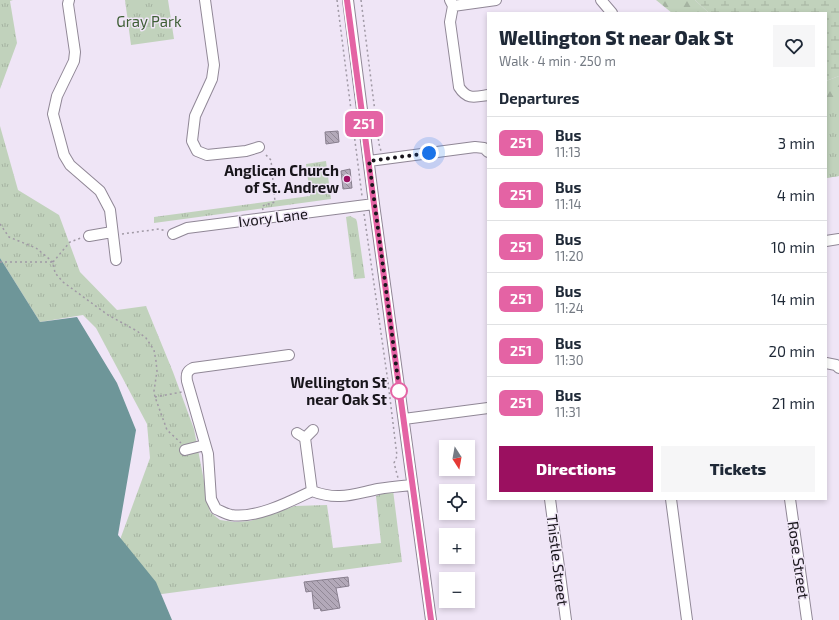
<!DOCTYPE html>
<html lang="en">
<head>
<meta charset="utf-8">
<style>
	:root { --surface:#fff; --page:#f6f6f7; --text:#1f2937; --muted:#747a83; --line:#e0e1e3; --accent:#9b1060 }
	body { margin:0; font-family:"Exo 2",sans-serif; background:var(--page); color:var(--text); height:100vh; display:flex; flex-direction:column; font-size:15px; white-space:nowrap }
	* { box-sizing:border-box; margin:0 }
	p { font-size:13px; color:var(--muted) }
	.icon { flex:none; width:22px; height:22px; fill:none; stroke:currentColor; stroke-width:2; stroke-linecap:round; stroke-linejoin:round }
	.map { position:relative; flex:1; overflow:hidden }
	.sheet { position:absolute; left:487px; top:12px; width:340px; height:488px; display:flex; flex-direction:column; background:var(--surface); border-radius:0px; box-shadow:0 2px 6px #0003 }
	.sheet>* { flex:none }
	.badge { padding:0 8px; border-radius:6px; font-size:14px; line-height:26px }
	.needle { width:26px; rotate:169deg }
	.fabs { position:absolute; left:439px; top:440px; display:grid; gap:8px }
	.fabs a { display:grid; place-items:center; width:36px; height:36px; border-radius:0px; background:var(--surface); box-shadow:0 2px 6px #0003; font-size:20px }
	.you { position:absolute; width:20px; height:20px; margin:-10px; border:3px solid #fff; border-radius:50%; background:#1a73e8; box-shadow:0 0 0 6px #1a73e833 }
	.map>.badge { position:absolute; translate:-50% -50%; box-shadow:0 0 0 2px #fff }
	h2 { padding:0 12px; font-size:15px; line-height:36px }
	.round { display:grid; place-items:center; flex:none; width:42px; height:42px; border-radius:0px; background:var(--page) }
	.headline { display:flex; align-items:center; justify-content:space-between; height:68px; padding:0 12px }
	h1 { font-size:19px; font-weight:800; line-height:30px }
	.primary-button { display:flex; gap:8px; margin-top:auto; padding:8px 12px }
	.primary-button a { flex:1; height:46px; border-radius:0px; background:var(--accent); color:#fff; font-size:16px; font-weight:800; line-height:46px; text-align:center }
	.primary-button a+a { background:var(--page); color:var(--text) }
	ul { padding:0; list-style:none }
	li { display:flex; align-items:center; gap:12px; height:52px; padding:0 12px; border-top:1px solid var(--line) }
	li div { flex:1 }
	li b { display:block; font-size:15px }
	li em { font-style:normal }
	li .badge { min-width:44px; font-weight:700; text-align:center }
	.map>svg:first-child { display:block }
	.forest { fill:url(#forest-firs) }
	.wetland { fill:url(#wetland-marsh) }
	.park { fill:url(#park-tufts) }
	.water { fill:#6e9699 }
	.building { fill:url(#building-back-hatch); stroke:#887f8e }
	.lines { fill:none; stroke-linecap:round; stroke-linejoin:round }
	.minor-casing { stroke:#908796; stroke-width:12 }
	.path { stroke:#a099a5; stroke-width:1.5; stroke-dasharray:2 3; stroke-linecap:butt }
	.minor { stroke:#fff; stroke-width:10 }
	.line-casing { stroke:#fff; stroke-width:9 }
	.line { stroke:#e463a4; stroke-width:6 }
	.walk { stroke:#18151b; stroke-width:4; stroke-dasharray:0 7.2 }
	.poi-dot { fill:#9b1060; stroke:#efe5f6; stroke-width:1.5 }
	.stop-dot { fill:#fff; stroke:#e463a4; stroke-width:2 }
	.labels { text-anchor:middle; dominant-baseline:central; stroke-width:3; stroke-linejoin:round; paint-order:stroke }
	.park-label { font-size:15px; fill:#3e5e35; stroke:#efe5f6 }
	.poi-label { font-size:15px; font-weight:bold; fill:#18151b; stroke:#efe5f6; text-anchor:end }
	.street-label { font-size:15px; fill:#18151b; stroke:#efe5f6 }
	.stop-label { font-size:15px; font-weight:bold; fill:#18151b; stroke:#efe5f6; text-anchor:end }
</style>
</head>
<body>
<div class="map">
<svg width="839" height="620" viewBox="0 0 839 620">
	<defs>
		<pattern id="forest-firs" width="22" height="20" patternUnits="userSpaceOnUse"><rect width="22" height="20" fill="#c1d2bc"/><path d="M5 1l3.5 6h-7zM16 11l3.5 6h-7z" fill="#a5b3a1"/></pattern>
		<pattern id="wetland-marsh" width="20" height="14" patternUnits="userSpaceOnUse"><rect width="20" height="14" fill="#c1d2bc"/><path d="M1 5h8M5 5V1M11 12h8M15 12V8" fill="none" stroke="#a5b3a1"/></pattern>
		<pattern id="park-tufts" width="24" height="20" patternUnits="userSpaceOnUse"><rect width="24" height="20" fill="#c1d2bc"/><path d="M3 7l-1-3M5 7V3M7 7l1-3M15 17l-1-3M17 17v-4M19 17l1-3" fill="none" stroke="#a5b3a1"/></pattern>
		<pattern id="building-back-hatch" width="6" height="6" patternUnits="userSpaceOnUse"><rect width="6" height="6" fill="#b3a9b9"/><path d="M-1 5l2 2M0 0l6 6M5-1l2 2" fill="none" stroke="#918896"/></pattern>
	</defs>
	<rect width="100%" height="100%" fill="#efe5f6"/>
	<!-- forest -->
	<path class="forest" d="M 656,0 L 695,0 L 709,13 L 672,13 Z
		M 839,76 L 839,176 L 826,178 L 826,81 Z"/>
	<!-- wetland -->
	<path class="wetland" d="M 695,0 L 839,0 L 839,76 L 826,81 L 826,13 L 709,13 Z"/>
	<!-- park -->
	<path class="park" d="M 0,0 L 13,0 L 10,1 L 17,43 L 0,89 Z
		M 125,0 L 168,0 L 174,39 L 131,45 Z
		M 839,100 L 839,176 L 826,178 L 826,102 Z
		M 0,126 L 18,190 L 59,215 L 80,272 L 117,310 L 146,306 L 173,372 L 194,429 L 210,512 L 220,520 L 235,522 L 250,521 L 295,506 L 327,505 L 333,548 L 381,543 L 376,496 L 393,490 L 402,562 L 162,594 L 152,589 L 122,553 L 121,537 L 150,458 L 147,424 L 96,328 L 83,315 L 40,322 L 0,258 Z
		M 326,161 L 331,199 L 154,223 L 154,217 L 310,196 L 306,164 Z
		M 350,216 L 356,219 L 357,222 L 365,278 L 354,279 L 346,217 Z"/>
	<!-- water -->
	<path class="water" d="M 0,258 L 40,322 L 77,317 L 117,383 L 136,430 L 118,535 L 156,582 L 172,620 L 0,620 Z"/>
	<!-- building -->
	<path class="building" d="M 338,131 L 339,142 L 326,144 L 325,132 Z
		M 350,169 L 352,188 L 343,189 L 341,171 Z
		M 348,577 L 349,586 L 336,588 L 340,608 L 321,611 L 320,608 L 314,609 L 312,591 L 306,592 L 304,582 Z"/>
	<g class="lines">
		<defs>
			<path id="minor" d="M 69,0 L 68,4 L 75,52 L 74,61 L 57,96 L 53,114 L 64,155 L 70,165 L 100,191 L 110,210 L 116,260
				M 205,0 L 214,65 L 212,79 L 195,116 L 192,141 L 197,151 L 207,155 L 246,151 L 259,147
				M 348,0 L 374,204 L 431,620
				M 450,0 L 453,6 L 450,22 L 459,87 C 467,100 475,97 488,95
				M 601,0 L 612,13
				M 453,6 L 496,0
				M 369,161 L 475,147 L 484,148 L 488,152
				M 173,234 L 187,228 L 374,204
				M 89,236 L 112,232
				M 826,241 L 839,239
				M 289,355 L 193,368 C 187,371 186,374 187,381 L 208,454 L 211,499 L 216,509 C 221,511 226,514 231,515 C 256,519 289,502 312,491 C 338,501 353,494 378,489 C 389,487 401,486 412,485
				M 826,363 L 836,365 L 839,368
				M 404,419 L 488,408
				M 297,433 L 305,438 L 313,430
				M 305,438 L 312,491
				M 185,450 L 205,445
				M 550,499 L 566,620
				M 671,499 L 687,620
				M 790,499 L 807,620"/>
		</defs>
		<!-- minor casing -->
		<use href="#minor" class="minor-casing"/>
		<!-- path -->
		<path class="path" d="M 337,0 L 362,196
			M 361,0 L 379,144 L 381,151
			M 263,210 L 262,206 L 275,202 L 271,160 L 264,153
			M 364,214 L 388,382 L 397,456 L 394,463 L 398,478
			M 0,224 L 9,237 L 36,248 L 53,262 L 55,273 L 63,282 L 108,315 L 137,331 L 146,338 L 154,350 L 156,361 L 157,371 L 154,391 L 155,397 L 167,430 L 181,443
			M 122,234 L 159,229 L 166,231
			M 0,262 L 53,262
			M 53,262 L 70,242 L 81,238
			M 155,397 L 182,392"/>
		<!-- minor -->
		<use href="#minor" class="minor"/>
	</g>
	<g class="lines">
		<defs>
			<path id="line" d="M 347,0 L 374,204 L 431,620"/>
		</defs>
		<!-- line casing -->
		<use href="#line" class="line-casing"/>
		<!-- line -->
		<use href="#line" class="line"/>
		<!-- walk -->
		<path class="walk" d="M 399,391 L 400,395 L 369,161 L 429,153"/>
	</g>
	<!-- markers -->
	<circle class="poi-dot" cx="347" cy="179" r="4"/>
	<circle class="stop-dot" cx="399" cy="391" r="8"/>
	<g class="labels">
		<!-- park labels -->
		<g class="park-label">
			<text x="149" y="21">Gray Park</text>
		</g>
		<!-- poi labels -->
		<g class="poi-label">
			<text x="339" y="170">Anglican Church<tspan x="339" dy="17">of St. Andrew</tspan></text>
		</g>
		<!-- street labels -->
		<g class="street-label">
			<text transform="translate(273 217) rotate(-7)">Ivory Lane</text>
			<text transform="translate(558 560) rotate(83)">Thistle Street</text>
			<text transform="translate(799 560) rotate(82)">Rose Street</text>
		</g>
		<!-- stop labels -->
		<g class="stop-label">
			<text x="387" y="382">Wellington St<tspan x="387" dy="17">near Oak St</tspan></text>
		</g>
	</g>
</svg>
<div class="fabs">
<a><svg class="needle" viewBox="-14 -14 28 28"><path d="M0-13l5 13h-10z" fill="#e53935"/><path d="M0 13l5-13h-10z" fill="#747a83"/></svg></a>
<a><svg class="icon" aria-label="locate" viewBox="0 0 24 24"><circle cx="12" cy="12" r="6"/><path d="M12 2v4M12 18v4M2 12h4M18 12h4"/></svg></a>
<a>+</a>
<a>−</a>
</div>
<div class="you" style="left:429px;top:153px"></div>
<b class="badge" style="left:364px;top:124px;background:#e463a4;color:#fff">251</b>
<section class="sheet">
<div class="headline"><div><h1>Wellington St near Oak St</h1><p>Walk · 4 min · 250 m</p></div><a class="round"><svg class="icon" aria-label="heart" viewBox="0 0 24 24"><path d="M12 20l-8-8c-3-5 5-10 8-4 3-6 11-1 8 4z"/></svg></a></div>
<h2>Departures</h2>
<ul>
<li><span class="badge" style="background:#e463a4;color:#fff">251</span><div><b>Bus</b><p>11:13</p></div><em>3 min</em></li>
<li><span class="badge" style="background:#e463a4;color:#fff">251</span><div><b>Bus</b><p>11:14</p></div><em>4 min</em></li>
<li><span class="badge" style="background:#e463a4;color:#fff">251</span><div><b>Bus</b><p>11:20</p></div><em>10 min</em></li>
<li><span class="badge" style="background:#e463a4;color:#fff">251</span><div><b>Bus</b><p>11:24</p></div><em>14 min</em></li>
<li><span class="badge" style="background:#e463a4;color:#fff">251</span><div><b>Bus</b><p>11:30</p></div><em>20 min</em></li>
<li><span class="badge" style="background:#e463a4;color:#fff">251</span><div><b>Bus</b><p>11:31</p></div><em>21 min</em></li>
</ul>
<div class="primary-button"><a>Directions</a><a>Tickets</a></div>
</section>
</div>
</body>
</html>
